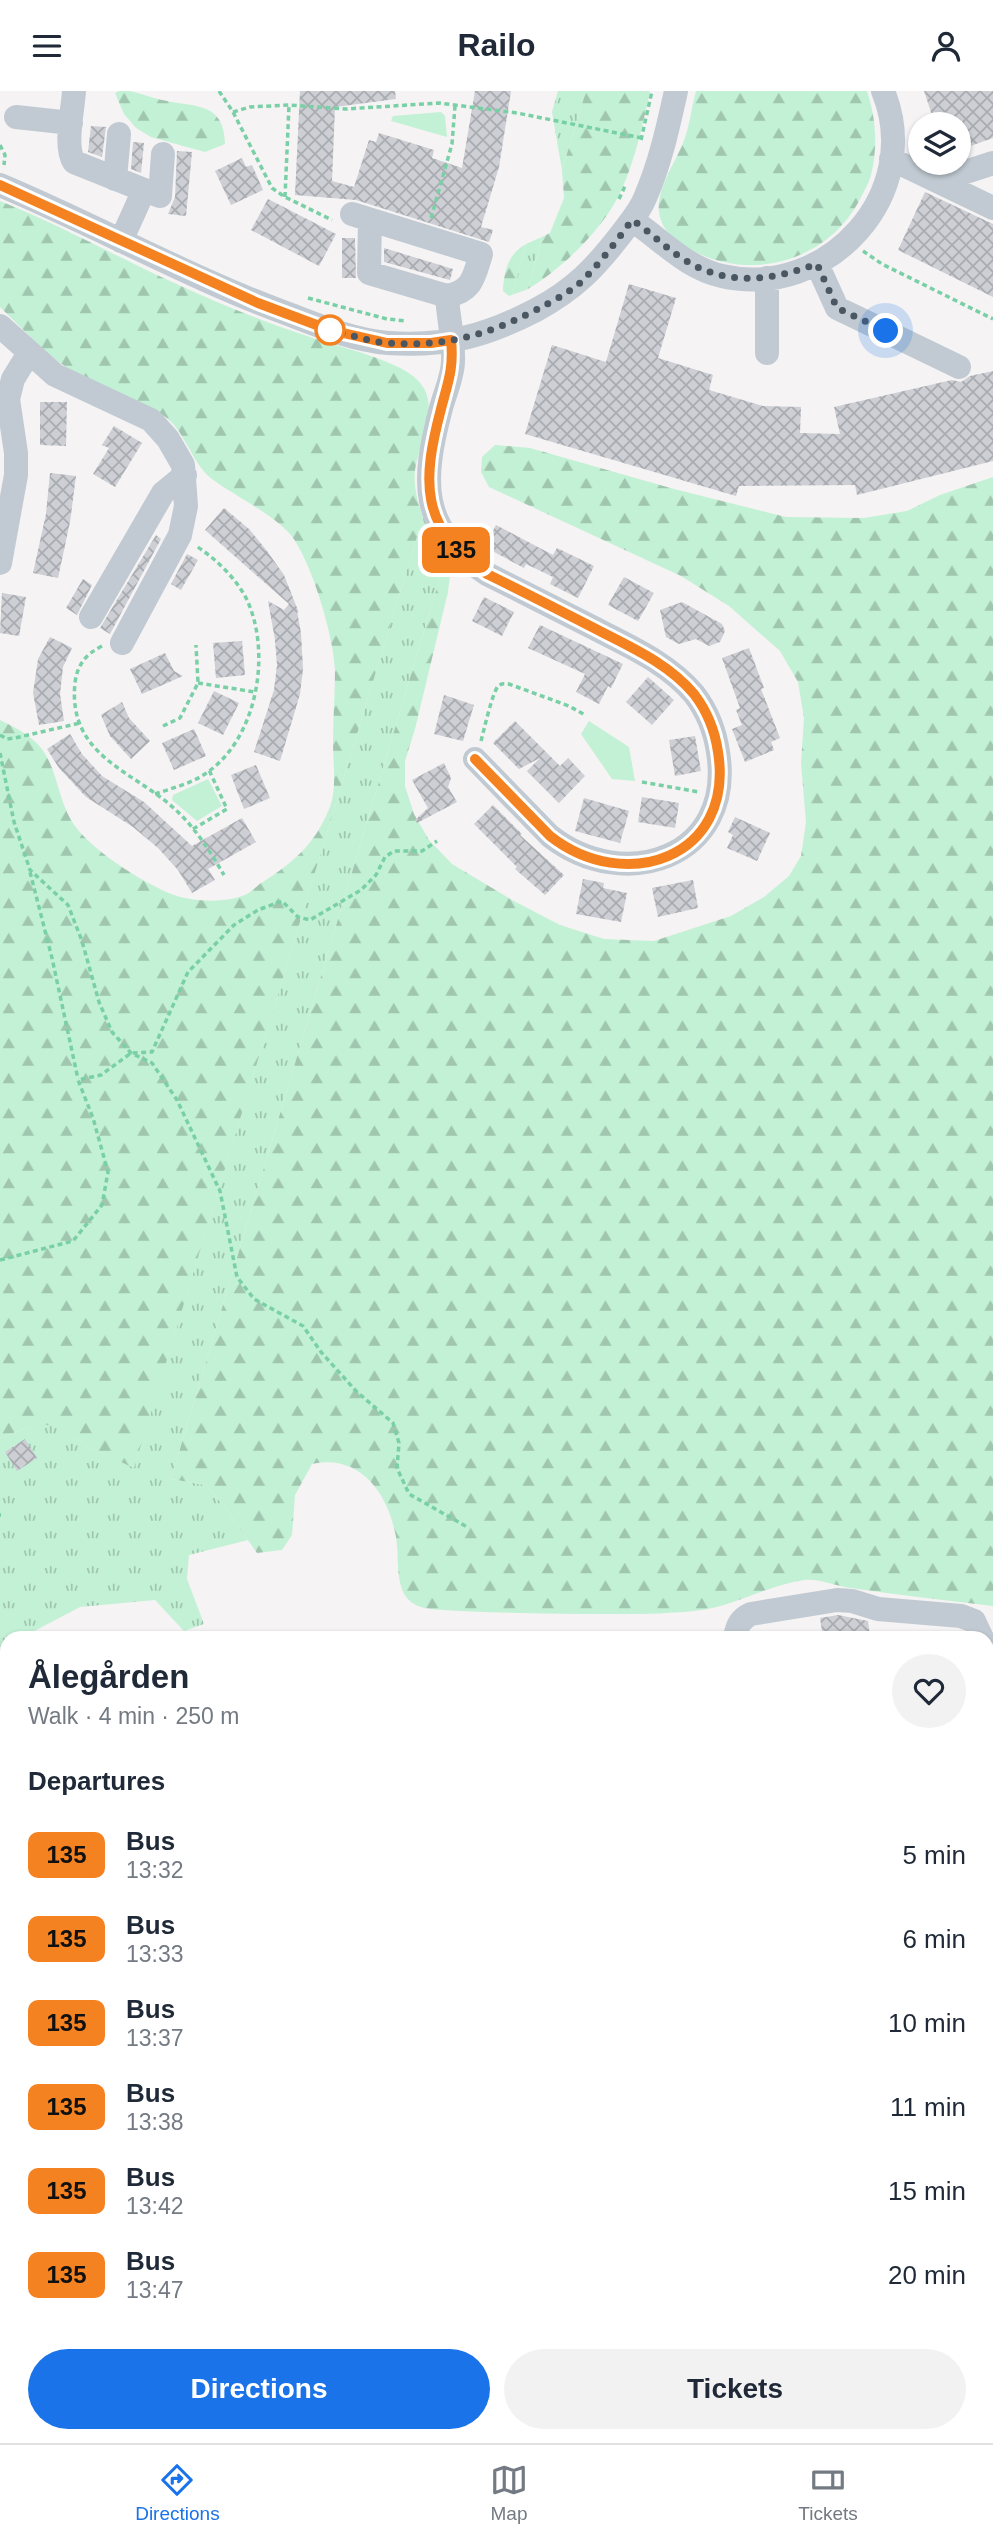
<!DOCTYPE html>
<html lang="en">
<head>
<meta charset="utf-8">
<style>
	:root { --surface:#fff; --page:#f2f2f3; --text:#1f2937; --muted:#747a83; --line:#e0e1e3; --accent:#1a73e8 }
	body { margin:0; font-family:Helvetica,sans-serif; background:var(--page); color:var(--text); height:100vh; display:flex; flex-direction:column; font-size:26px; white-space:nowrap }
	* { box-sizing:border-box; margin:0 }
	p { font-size:23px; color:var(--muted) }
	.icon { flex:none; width:38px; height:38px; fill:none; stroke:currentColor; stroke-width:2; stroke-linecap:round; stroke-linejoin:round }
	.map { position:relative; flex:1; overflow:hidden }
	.side { position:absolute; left:0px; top:1540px; width:994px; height:812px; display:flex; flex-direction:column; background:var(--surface); border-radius:21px 21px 0 0; box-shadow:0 2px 5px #0004 }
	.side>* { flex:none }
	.badge { padding:0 14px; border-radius:10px; font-size:24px; line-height:46px }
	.buttons { position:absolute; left:908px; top:21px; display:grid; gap:14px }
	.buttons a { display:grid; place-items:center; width:63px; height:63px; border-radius:50%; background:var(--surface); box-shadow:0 2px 5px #0004; font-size:35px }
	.you { position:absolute; width:35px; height:35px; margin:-18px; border:5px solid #fff; border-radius:50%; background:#1a73e8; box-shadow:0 0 0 10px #1a73e833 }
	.map>.badge { position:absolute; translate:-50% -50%; box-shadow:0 0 0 4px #fff }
	h2 { padding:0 28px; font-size:26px; line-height:63px }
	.round { display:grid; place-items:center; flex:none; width:74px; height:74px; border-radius:37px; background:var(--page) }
	.overview { display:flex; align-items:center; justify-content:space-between; height:119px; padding:0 28px }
	h1 { font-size:33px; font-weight:700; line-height:52px }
	.primary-button { display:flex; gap:14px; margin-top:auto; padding:14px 28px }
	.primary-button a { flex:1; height:80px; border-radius:42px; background:var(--accent); color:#fff; font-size:28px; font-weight:700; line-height:80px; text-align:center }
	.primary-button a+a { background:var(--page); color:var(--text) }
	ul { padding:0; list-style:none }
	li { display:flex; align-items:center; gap:21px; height:84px; padding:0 28px }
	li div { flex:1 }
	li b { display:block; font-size:26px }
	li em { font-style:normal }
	li .badge { min-width:77px; font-weight:700; text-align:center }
	header { display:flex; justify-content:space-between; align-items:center; height:91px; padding:0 28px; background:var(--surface); font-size:32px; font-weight:700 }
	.menu { display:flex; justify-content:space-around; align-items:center; height:98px; border-top:2px solid var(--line); background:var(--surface); font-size:19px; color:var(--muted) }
	.menu a { display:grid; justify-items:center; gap:4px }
	.menu .active { color:var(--accent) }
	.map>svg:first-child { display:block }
	.grass { fill:url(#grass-tufts) }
	.forest { fill:url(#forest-firs) }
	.park { fill:#c3f1d5 }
	.water { fill:url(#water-rules) }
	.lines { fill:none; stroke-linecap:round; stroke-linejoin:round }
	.stream { stroke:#90daee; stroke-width:5 }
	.building { fill:url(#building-cross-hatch) }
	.path { stroke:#7ad0a6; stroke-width:3.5; stroke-dasharray:5 3.5; stroke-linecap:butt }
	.minor { stroke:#c1cad2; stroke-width:24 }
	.line-casing { stroke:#fff; stroke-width:16 }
	.line { stroke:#f58220; stroke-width:10 }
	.walk { stroke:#4a5661; stroke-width:7; stroke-dasharray:0 12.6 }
	.stop-dot { fill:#fff; stroke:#f58220; stroke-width:3.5 }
</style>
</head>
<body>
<header><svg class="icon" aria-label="menu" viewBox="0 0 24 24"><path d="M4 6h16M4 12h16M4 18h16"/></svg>Railo<svg class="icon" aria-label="person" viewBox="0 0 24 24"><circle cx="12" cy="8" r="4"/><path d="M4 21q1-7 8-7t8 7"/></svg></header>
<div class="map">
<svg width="993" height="2352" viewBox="0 0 993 2352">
	<defs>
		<pattern id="grass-tufts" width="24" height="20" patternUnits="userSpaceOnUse" patternTransform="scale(1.75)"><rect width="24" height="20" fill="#c3f1d5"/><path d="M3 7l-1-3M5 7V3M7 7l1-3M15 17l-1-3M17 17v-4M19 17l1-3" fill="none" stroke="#a0c6b0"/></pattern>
		<pattern id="forest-firs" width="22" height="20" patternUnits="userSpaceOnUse" patternTransform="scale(1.75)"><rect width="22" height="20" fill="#c3f1d5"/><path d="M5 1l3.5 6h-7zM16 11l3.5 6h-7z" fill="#a0c6b0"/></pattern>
		<pattern id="water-rules" width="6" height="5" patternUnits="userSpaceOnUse" patternTransform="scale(1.75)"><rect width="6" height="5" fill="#90daee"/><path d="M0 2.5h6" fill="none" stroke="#78b4c4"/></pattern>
		<pattern id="building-cross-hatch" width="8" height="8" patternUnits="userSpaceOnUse" patternTransform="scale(1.75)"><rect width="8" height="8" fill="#cdcfd5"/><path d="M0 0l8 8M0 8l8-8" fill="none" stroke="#a8abb0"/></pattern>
	</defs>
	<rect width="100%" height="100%" fill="#f5f3f3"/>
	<!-- grass -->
	<path class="grass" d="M 558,0 L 586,0 L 562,79 L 552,21 Z
		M 542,146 L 528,198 L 512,204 L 526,153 Z
		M 423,426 L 446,466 L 171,1388 L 206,1394 L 227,1419 L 248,1449 L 189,1464 L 187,1488 L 204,1533 L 184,1540 L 155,1509 L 80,1516 L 21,1547 L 7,1547 L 7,1553 L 0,1556 L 0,1347 L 34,1334 L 52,1334 L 88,1356 L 134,1376 Z
		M 987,1628 L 993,1635 L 993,2246 L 987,2241 Z
		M 7,1844 L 7,2345 L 597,2345 L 600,2352 L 0,2352 L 0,1849 Z"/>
	<!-- forest -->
	<path class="forest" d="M 119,0 L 130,0 C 145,4 162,10 178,12 C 207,16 224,19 225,53 L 205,61 L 151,46 L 136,37 L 124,23 L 115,2 Z
		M 586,0 L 650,0 C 643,33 635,69 621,100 C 604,137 563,177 528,198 L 542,146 L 550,142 L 564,107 L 562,79 Z
		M 696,0 L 867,0 C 876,27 878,56 871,84 C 869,92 864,100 860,108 C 829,169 752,192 692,159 C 675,149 662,141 659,121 C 656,98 677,69 685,47 C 690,32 692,15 696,0 Z
		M 0,110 C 58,133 111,163 168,189 C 214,211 262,230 310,246 C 338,256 405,270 421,293 C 440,318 419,352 415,379 C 413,395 418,412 423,426 L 134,1377 L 88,1356 L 51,1334 L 34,1334 L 0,1347 L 0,629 C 14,636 31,644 41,657 C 57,677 58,707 71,729 C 86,756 144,793 174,804 C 194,811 225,812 245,804 C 252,801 257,794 263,791 C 292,772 312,756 327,723 C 338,701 333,676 333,652 C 333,628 335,603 335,579 C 334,546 311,468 290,443 C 271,422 235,405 212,388 C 190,371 186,338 161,323 C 136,307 106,300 80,285 C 50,268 25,240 0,216 Z
		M 526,153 L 512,204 L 509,205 L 503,200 C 504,180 508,163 526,153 Z
		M 495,354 L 530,357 L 674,398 L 786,426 L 864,427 L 907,420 L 940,404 L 993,386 L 993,1515 C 946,1509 898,1504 851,1497 C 836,1495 818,1487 804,1489 C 769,1494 736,1514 702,1519 C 662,1524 620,1523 580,1523 C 530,1522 481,1522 431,1518 C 388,1514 402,1469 395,1441 C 386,1399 358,1363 312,1373 L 295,1404 L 292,1444 L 282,1459 L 257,1462 L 227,1419 L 206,1394 L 171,1388 L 446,466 L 450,484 L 448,501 L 415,638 L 405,670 L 405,695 L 414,723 L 429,749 L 452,773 L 512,809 L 560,834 L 604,848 L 654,850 L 731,825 L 764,806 L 789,785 L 801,765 L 806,731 L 801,672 L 804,627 L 798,591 L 780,560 L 729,515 L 681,485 L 489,396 L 481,381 L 482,366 Z
		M 987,2271 L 993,2272 L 993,2352 L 932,2352 L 925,2345 L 987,2345 Z
		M 638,2345 L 869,2345 L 877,2352 L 640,2352 Z"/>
	<!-- park -->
	<path class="park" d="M 441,21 L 445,25 L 447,46 L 391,30 L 393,25 Z
		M 589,630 L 629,656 L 635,690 L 612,688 L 581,643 Z
		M 208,688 L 222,715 L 197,730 L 172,709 L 173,704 Z"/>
	<!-- water -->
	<path class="water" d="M 282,2345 L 495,2345 L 490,2352 L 289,2352 Z"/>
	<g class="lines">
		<!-- stream -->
		<path class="stream" d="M 987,2231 L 993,2234"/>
	</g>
	<!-- building -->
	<path class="building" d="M 300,0 L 395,0 L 396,8 L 335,16 L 332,90 L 354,96 L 369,49 L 376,51 L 379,42 L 434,59 L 432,67 L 462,77 L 475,0 L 511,0 L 499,76 L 481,136 L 493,139 L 489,151 L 356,109 L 295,104 Z
		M 924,0 L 993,0 L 993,47 L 959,59 L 959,33 L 935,33 Z
		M 91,35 L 106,36 L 102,66 L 88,61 Z
		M 133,51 L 144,52 L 141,82 L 131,78 Z
		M 177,60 L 192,61 L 186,125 L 168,123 L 175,106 Z
		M 242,67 L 246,76 L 252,74 L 263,99 L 231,114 L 215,80 Z
		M 925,101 L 993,133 L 993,206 L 898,159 Z
		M 268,108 L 336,143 L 319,175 L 251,139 Z
		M 342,147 L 355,147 L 356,187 L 342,187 Z
		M 384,157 L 453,178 L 450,189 L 384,171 Z
		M 629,193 L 676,207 L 658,267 L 713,284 L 709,299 L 763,315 L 801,316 L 800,342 L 840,343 L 834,316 L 952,289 L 961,291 L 970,285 L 993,280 L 993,370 L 857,404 L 855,394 L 739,395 L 736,405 L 525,343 L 552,254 L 606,271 Z
		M 40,311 L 67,311 L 66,355 L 40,354 Z
		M 114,335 L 142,352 L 115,396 L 93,383 L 109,357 L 102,354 Z
		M 50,382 L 76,385 L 70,431 L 58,487 L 33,482 L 46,423 Z
		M 224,417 L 249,438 L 267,460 L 284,484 L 299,522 L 297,520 L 301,542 L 303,578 L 300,603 L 280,670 L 254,661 L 274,599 L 277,574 L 275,549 L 268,510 L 284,519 L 289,513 L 205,439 Z
		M 496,434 L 553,464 L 557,457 L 594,475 L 578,507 L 550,493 L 553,486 L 526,473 L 524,477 L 485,456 Z
		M 156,444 L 161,448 L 110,543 L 100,537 Z
		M 187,463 L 198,469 L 181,499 L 171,493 Z
		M 624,486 L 654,502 L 638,530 L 608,514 Z
		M 83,488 L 92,494 L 77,524 L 66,517 Z
		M 2,502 L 26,506 L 19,545 L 0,542 Z
		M 484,506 L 514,521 L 502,545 L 472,530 Z
		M 682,511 L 722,533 L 725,540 L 720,551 L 709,555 L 696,548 L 679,553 L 666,546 L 660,519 Z
		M 540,534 L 623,573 L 611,597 L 608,595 L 599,613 L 576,601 L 585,583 L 528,557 Z
		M 50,546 L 72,557 L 63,576 L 60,603 L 64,630 L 39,634 L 33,602 L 38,568 Z
		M 242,550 L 245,584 L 216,587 L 213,552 Z
		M 749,557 L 764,597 L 761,598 L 780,647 L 771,651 L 774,659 L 745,671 L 732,638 L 742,634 L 736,619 L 740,617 L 722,567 Z
		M 165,562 L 174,580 L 183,585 L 142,603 L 130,578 Z
		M 648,586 L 674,609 L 652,634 L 626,611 Z
		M 214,600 L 239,612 L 223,644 L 198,632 Z
		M 444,604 L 474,614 L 463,650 L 434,643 Z
		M 122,611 L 129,627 L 150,650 L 131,668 L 110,645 L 101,624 Z
		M 515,630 L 560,675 L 568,667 L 585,685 L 559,712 L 527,680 L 540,667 L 519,678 L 493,652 Z
		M 194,638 L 206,665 L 174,679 L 162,652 Z
		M 70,643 L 82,663 L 102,685 L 144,711 L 192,755 L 242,727 L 256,751 L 208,778 L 215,789 L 192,802 L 178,779 L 158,757 L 133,736 L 86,706 L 59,677 L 47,658 Z
		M 695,645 L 701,680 L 675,685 L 669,649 Z
		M 444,672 L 451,687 L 448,696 L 457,711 L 417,732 L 415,729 L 428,717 L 412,689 Z
		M 256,674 L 270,707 L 244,718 L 231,684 Z
		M 642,706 L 679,712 L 675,737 L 638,731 Z
		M 584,707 L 629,720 L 620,752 L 575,740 Z
		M 493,714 L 522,743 L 520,744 L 564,784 L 545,804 L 515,778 L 517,776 L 474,733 Z
		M 735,726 L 770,742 L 757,770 L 727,757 L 733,744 L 728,741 Z
		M 583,788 L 604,792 L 603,797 L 627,802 L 621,831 L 576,823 Z
		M 693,789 L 698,817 L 658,826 L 652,797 Z
		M 25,1348 L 37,1367 L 17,1380 L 5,1361 Z
		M 838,1524 L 868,1530 L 870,1545 L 823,1547 L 820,1527 Z"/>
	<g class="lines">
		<!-- path -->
		<path class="path" d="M 219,0 L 233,21 L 272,97 L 285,106 L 332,129
			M 233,21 L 250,16 L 289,14 L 346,18 L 439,12 L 517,22 L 642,47
			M 641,49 L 652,0
			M 0,54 L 5,64 L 4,74
			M 285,106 L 289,14
			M 619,108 L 626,93
			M 431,127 L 452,53 L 455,15
			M 863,160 L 882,173 L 993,228
			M 308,207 L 387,228 L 406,230
			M 102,555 C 86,563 77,574 75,592 C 67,668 139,681 180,723 C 198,741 211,762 224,784
			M 198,592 L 255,601
			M 163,635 L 180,627 L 198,592 L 196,554
			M 0,644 L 7,648 L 15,647 L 80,632
			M 481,650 C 484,639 492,603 498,595 C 502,592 505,593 509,593 L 569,615 L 585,624
			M 0,662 L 14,731 L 30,779 L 68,814 L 82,850 L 99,911 L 112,941 L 131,962 L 152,972 L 177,1009 L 220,1100 L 237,1186 L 254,1208 L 303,1235 L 321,1261 L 356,1300 L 393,1332 L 399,1352 L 397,1377 L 409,1403 L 469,1437
			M 642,691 L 699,701
			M 155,703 C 172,697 190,693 205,683 C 257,649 272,563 247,509 C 237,488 215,467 196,455
			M 193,738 L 227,718 L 209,679
			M 30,781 L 52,867 L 78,988
			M 0,1169 L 73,1150 L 102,1114 L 108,1081 L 93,1027 L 78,989 L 101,984 L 131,962 L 152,961 L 188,881 L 234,834 L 258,819 L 282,810 L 298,826 L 310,829 L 361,799 L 376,784 L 385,766 L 394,760 L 422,760 L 437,750
			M 0,1424 L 1,1424"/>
		<!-- minor -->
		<path class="minor" d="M 74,0 C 73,19 64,55 74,71 L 144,99 L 121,150
			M 16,26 L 71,32
			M 891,68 L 993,117
			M 115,88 L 119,43
			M 938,90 L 993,72
			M 0,94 C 98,135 191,188 291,224 C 322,236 354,249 388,252 C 445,256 486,245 536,219 C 575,198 595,177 622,142 C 630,131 640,120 645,107 C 660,73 668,36 676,0
			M 144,99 L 160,105 L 163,63
			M 352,123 L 481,163 C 474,185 473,200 447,205 C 448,226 454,249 453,270 C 453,285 445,302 441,317 C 422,390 418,437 487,483 C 522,501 557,518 592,536 C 628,555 667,571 694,603 C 707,620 715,640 718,661 C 735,767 624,803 550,745 L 475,668
			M 370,129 L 369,182 L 447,205
			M 632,129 C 662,149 686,177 722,185 C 828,209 925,102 883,0
			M 817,173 L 837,217 L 959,276
			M 0,235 L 55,284 L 151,329 L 168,348 L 183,374 L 186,415 L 180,444 L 122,552
			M 767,262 L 767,187
			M 0,472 L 16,384 L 16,362 L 8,308 L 13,288 L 29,262
			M 91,526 L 163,402 L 185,384
			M 735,1547 C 737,1535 740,1528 751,1523 L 837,1509 L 852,1510 L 878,1518 L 961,1525 L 974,1530 L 982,1547
			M 987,1567 L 993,1590
			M 0,1816 L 7,1813
			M 987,1951 L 993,1950
			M 0,2215 L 7,2219
			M 865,2345 L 875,2352"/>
	</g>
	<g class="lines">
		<defs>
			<path id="line" d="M 0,94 L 258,212 L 330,239 L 387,252 L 431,252 L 451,249 C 454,277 448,291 441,318 C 422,390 419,437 487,483 C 522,500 557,518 592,536 C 628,555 667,571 694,603 C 707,620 715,640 718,661 C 735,767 625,804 550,745 L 475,668"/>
		</defs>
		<!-- line casing -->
		<use href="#line" class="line-casing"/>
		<!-- line -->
		<use href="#line" class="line"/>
		<!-- walk -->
		<path class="walk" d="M 330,239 C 349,243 367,250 387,252 C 444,256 485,245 536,219 C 551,211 567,203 581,191 C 600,172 616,151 632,129 C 651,141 666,158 685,169 C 727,196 773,189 817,173 L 837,217 L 886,240"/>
	</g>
	<!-- markers -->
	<circle class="stop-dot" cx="330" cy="239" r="14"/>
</svg>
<div class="buttons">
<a><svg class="icon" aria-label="layers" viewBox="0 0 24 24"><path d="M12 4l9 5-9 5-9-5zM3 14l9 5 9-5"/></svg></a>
</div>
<div class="you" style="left:886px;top:240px"></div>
<b class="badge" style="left:456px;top:459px;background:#f58220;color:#111">135</b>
<section class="side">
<div class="overview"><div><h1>Ålegården</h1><p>Walk · 4 min · 250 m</p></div><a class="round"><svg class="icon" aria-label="heart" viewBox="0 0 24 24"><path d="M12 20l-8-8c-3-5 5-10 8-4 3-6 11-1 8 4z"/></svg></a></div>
<h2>Departures</h2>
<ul>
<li><span class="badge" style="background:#f58220;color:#111">135</span><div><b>Bus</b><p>13:32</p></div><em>5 min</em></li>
<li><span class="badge" style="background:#f58220;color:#111">135</span><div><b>Bus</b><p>13:33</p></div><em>6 min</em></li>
<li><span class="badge" style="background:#f58220;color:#111">135</span><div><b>Bus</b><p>13:37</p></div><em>10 min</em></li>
<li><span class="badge" style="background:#f58220;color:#111">135</span><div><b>Bus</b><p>13:38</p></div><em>11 min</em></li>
<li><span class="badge" style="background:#f58220;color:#111">135</span><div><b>Bus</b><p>13:42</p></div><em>15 min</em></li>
<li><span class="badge" style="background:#f58220;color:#111">135</span><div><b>Bus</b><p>13:47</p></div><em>20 min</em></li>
</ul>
<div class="primary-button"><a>Directions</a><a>Tickets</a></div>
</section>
</div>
<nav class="menu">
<a class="active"><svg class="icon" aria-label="directions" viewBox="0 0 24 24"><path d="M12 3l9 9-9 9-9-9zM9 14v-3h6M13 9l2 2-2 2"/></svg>Directions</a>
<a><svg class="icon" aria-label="map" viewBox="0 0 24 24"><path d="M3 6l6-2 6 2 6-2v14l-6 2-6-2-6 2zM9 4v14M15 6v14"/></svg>Map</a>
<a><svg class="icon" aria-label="tickets" viewBox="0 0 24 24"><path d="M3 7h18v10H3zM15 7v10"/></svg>Tickets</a>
</nav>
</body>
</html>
